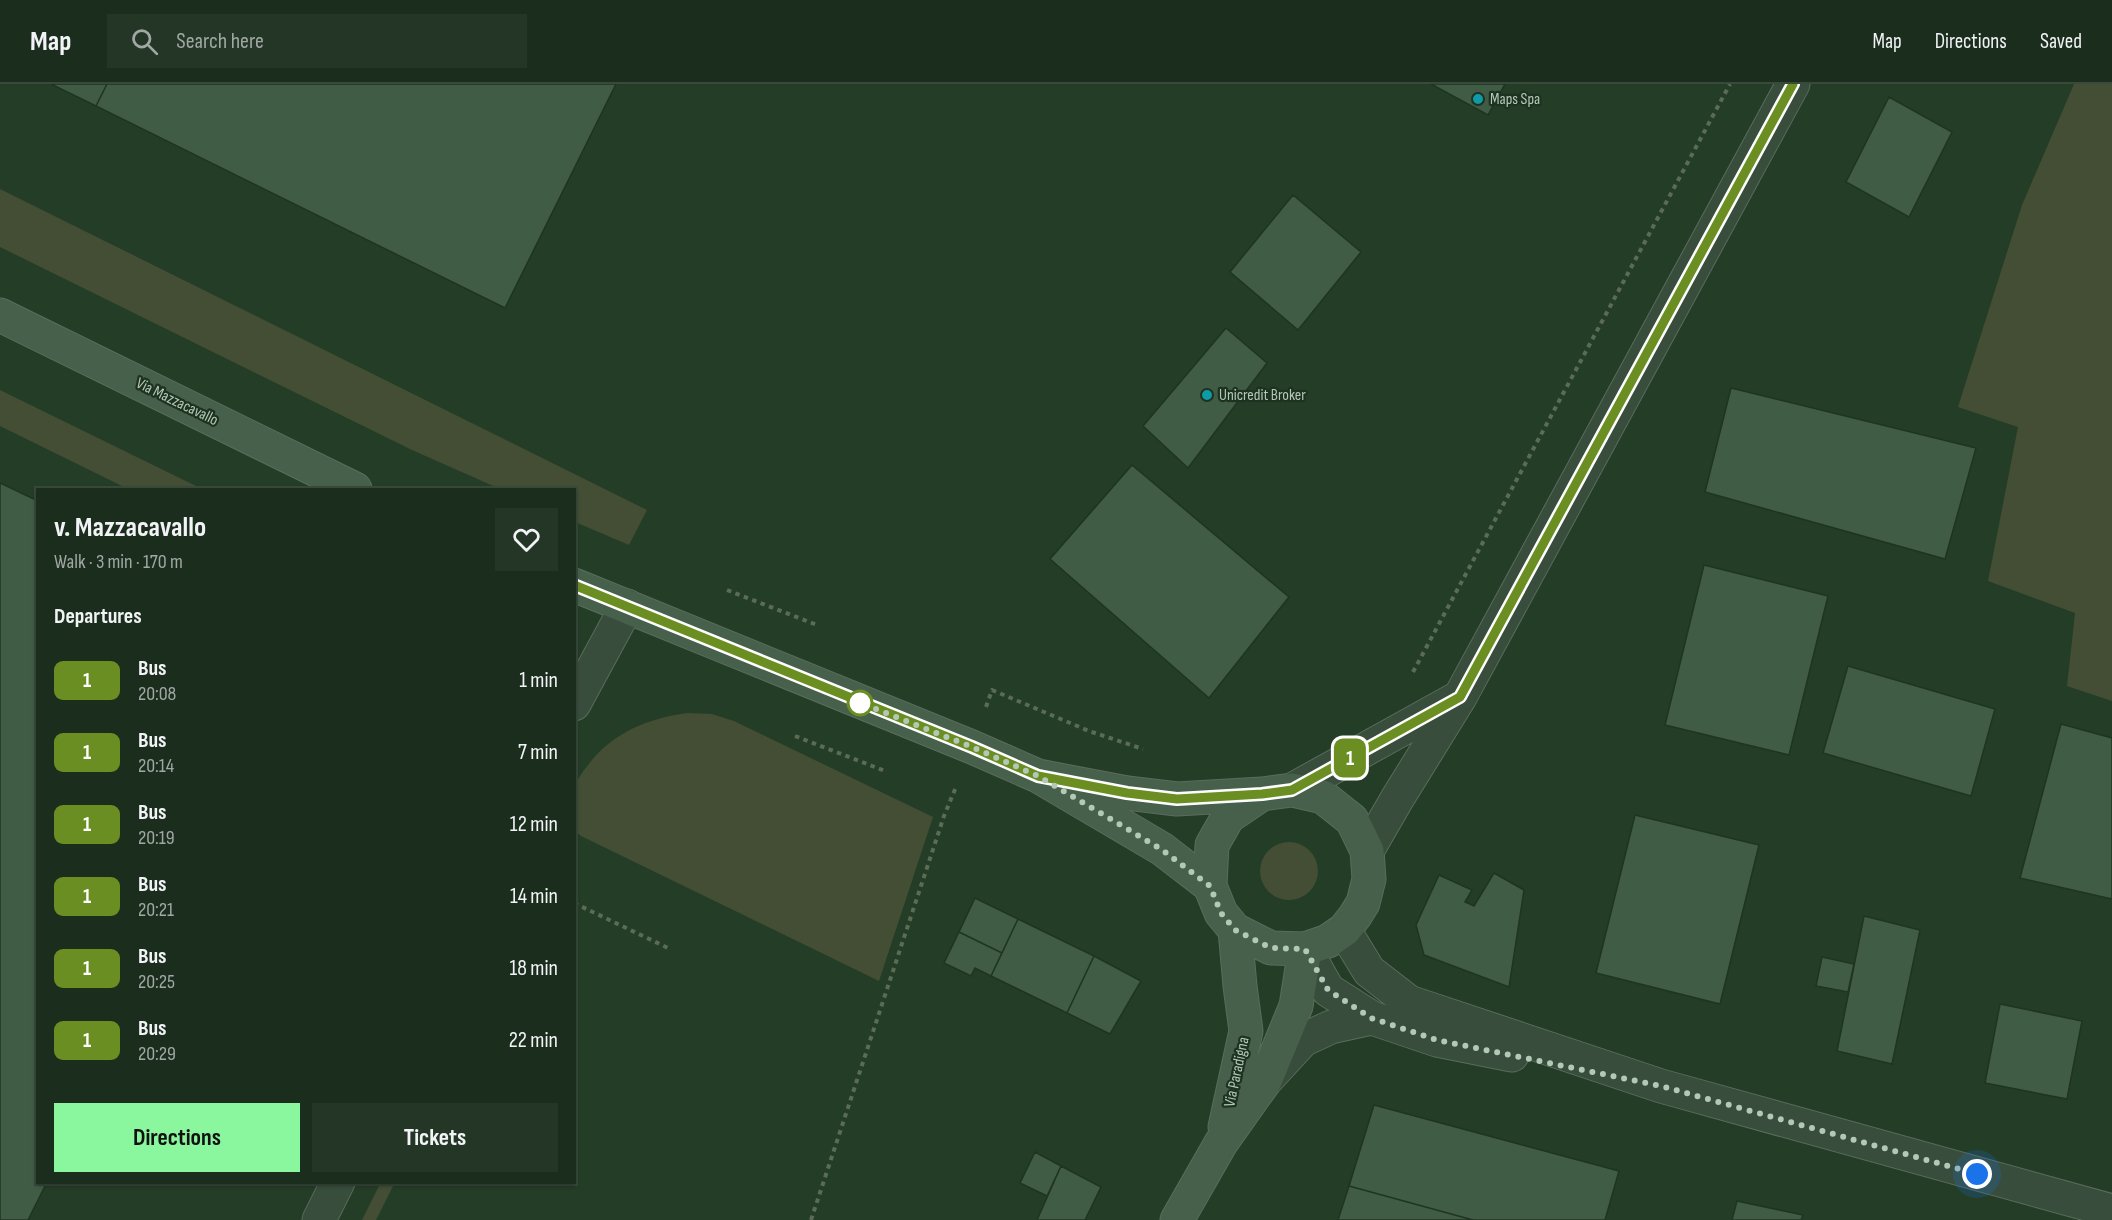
<!DOCTYPE html>
<html lang="en">
<head>
<meta charset="utf-8">
<style>
	:root { --surface:#1b2e1d; --page:#243626; --text:#f1f3f6; --muted:#a0a8a4; --line:#394a3b; --accent:#8af79e }
	body { margin:0; font-family:"Sofia Sans Condensed",sans-serif; background:var(--page); color:var(--text); height:100vh; display:flex; flex-direction:column; font-size:22px; white-space:nowrap }
	* { box-sizing:border-box; margin:0 }
	p { font-size:20px; color:var(--muted) }
	.icon { flex:none; width:33px; height:33px; fill:none; stroke:currentColor; stroke-width:2; stroke-linecap:round; stroke-linejoin:round }
	.map { position:relative; flex:1; overflow:hidden }
	.panel { position:absolute; left:36px; top:404px; width:540px; height:696px; display:flex; flex-direction:column; background:var(--surface); border-radius:0px; box-shadow:0 2px 4px #0004,0 0 0 2px var(--line) }
	.panel>* { flex:none }
	.badge { padding:0 12px; border-radius:9px; font-size:21px; line-height:39px }
	.you { position:absolute; width:30px; height:30px; margin:-15px; border:4px solid #fff; border-radius:50%; background:#1a73e8; box-shadow:0 0 0 9px #1a73e833 }
	.map>.badge { position:absolute; translate:-50% -50%; box-shadow:0 0 0 3px #fff }
	h2 { padding:0 18px; font-size:22px; line-height:54px }
	.round { display:grid; place-items:center; flex:none; width:63px; height:63px; border-radius:0px; background:var(--page) }
	.headline { display:flex; align-items:center; justify-content:space-between; height:102px; padding:0 18px }
	h1 { font-size:28px; font-weight:700; line-height:45px }
	.button { display:flex; gap:12px; margin-top:auto; padding:12px 18px }
	.button a { flex:1; height:69px; border-radius:0px; background:var(--accent); color:#111; font-size:24px; font-weight:700; line-height:69px; text-align:center }
	.button a+a { background:var(--page); color:var(--text) }
	ul { padding:0; list-style:none }
	li { display:flex; align-items:center; gap:18px; height:72px; padding:0 18px }
	li div { flex:1 }
	li b { display:block; font-size:22px }
	li em { font-style:normal }
	li .badge { min-width:66px; font-weight:700; text-align:center }
	header { display:flex; align-items:center; gap:36px; box-sizing:border-box; height:84px; padding:0 30px; background:var(--surface); border-bottom:2px solid var(--line) }
	header strong { font-size:28px }
	nav { display:flex; gap:33px; margin-inline-start:auto; font-size:21px }
	.search { width:420px; height:54px; background:var(--page); display:flex; align-items:center; gap:15px; box-sizing:border-box; padding:0 21px; border-radius:0px; color:var(--muted); font-size:22px }
	.map>svg:first-child { display:block }
	.green { fill:#434e34 }
	.building { fill:#405c44; stroke:#1f3422; stroke-width:1.5 }
	.lines { fill:none; stroke-linecap:round; stroke-linejoin:round }
	.street-casing { stroke:#596d5c; stroke-width:35 }
	.secondary-casing { stroke:#596d5c; stroke-width:35 }
	.path { stroke:#5b6b55; stroke-width:4; stroke-dasharray:4.5 4.5; stroke-linecap:butt }
	.street { stroke:#384d3b; stroke-width:33 }
	.secondary { stroke:#46604b; stroke-width:33 }
	.line-casing { stroke:#fff; stroke-width:14 }
	.line { stroke:#6b8e23; stroke-width:9 }
	.walk { stroke:#b4c8b7; stroke-width:6; stroke-dasharray:0 10.8 }
	.culture-dot { fill:#0f9aa8; stroke:#1d3220; stroke-width:2 }
	.stop-dot { fill:#fff; stroke:#6b8e23; stroke-width:3 }
	.labels { text-anchor:middle; dominant-baseline:central; stroke-width:4.5; stroke-linejoin:round; paint-order:stroke }
	.poi-label { font-size:16px; fill:#b4c8b7; stroke:#1d3220; text-anchor:start }
	.street-label { font-size:16px; fill:#b4c8b7; stroke:#1d3220 }
</style>
</head>
<body>
<header>
<strong>Map</strong>
<div class="search"><svg class="icon" aria-label="search" viewBox="0 0 24 24"><circle cx="10" cy="10" r="6"/><path d="M15 15l6 6"/></svg>Search here</div>
<nav><a>Map</a><a>Directions</a><a>Saved</a></nav>
</header>
<div class="map">
<svg width="2112" height="1136" viewBox="0 0 2112 1136">
	<rect width="100%" height="100%" fill="#243d27"/>
	<!-- green -->
	<path class="green" d="M 2074,0 L 2112,0 L 2112,617 L 2067,602 L 2075,529 L 1988,497 L 2018,343 L 1958,323 L 2022,121 Z
		M 0,105 L 647,426 L 629,461 L 575,438 L 574,405 L 500,405 L 412,366 L 0,163 Z
		M 0,306 L 198,403 L 201,405 L 128,405 L 0,342 Z
		M 688,629 L 712,630 L 734,637 L 933,733 L 879,897 L 581,752 L 575,747 C 574,735 571,712 575,701 C 578,694 583,687 588,681 C 612,649 648,634 688,629 Z
		M1260 787a29 29 0 1 1 58 0a29 29 0 1 1-58 0Z
		M 381,1098 L 395,1098 L 376,1136 L 362,1136 Z"/>
	<!-- building -->
	<path class="building" d="M 51,0 L 107,0 L 96,22 Z
		M 107,0 L 616,0 L 505,224 L 96,22 Z
		M 1431,0 L 1505,0 L 1488,31 Z
		M 1889,13 L 1952,48 L 1909,133 L 1846,98 Z
		M 1293,111 L 1361,168 L 1298,246 L 1230,188 Z
		M 1226,244 L 1267,279 L 1188,384 L 1143,342 Z
		M 1731,304 L 1976,364 L 1945,475 L 1705,408 Z
		M 1132,381 L 1289,513 L 1209,614 L 1050,475 Z
		M 0,399 L 38,417 L 38,1098 L 47,1098 L 28,1136 L 0,1136 Z
		M 1704,481 L 1828,512 L 1789,671 L 1665,641 Z
		M 1848,582 L 1995,625 L 1971,712 L 1823,669 Z
		M 2061,640 L 2112,654 L 2112,815 L 2020,794 Z
		M 1635,731 L 1759,761 L 1720,920 L 1596,889 Z
		M 1494,789 L 1524,806 L 1509,903 L 1424,871 L 1416,841 L 1439,791 L 1472,806 L 1465,818 L 1474,822 Z
		M 975,814 L 1018,835 L 1002,869 L 959,848 Z
		M 1864,832 L 1920,846 L 1892,980 L 1837,967 Z
		M 1018,835 L 1094,872 L 1067,929 L 991,892 Z
		M 959,848 L 1002,869 L 991,892 L 975,884 L 971,892 L 944,879 Z
		M 1094,872 L 1141,897 L 1110,950 L 1067,929 Z
		M 1822,873 L 1854,880 L 1848,908 L 1816,902 Z
		M 2000,920 L 2082,937 L 2067,1015 L 1985,999 Z
		M 1374,1021 L 1619,1087 L 1605,1136 L 1473,1136 L 1349,1102 Z
		M 1035,1068 L 1061,1082 L 1047,1112 L 1020,1099 Z
		M 1061,1082 L 1101,1103 L 1085,1136 L 1037,1136 Z
		M 1349,1102 L 1473,1136 L 1338,1136 Z
		M 1737,1117 L 1803,1131 L 1801,1136 L 1732,1136 Z"/>
	<g class="lines">
		<defs>
			<path id="street" d="M 574,620 L 627,522
				M 1292,706 L 1458,614
				M 1367,767 L 1397,715 L 1460,613 L 1793,0
				M 1344,846 L 1369,887 L 1409,918 L 1661,1002 L 2112,1127
				M 1305,865 L 1328,906 L 1372,934 L 1437,956 L 1512,971
				M 1267,995 L 1303,956 L 1331,943 L 1372,934
				M 319,1136 L 338,1098"/>
			<path id="secondary" d="M 0,231 L 355,405
				M 574,501 L 972,663 L 1038,692 L 1162,765 L 1210,802
				M 1038,692 L 1127,709 L 1177,715 L 1262,710 L 1292,706 L 1323,713 L 1352,736 L 1367,767 L 1369,795 L 1363,819 L 1355,832 L 1344,846 L 1328,857 L 1305,865 L 1271,864 L 1235,846 L 1221,829 L 1210,802 L 1212,761 L 1228,733 L 1262,710
				M 1225,1043 L 1246,947 L 1240,902 L 1235,846
				M 1177,1136 L 1221,1059 L 1265,997 L 1296,922 L 1305,865"/>
		</defs>
		<!-- street casing -->
		<use href="#street" class="street-casing"/>
		<!-- secondary casing -->
		<use href="#secondary" class="secondary-casing"/>
		<!-- path -->
		<path class="path" d="M 727,506 L 817,541
			M 1413,588 L 1730,0
			M 986,623 L 992,606 L 1089,647 L 1143,665
			M 795,652 L 885,687
			M 574,819 L 668,864
			M 811,1136 L 944,732 L 956,703"/>
		<!-- street -->
		<use href="#street" class="street"/>
		<!-- secondary -->
		<use href="#secondary" class="secondary"/>
	</g>
	<g class="lines">
		<defs>
			<path id="line" d="M 574,501 L 972,663 L 1038,692 L 1127,709 L 1177,715 L 1262,710 L 1292,706 L 1460,613 L 1793,0"/>
		</defs>
		<!-- line casing -->
		<use href="#line" class="line-casing"/>
		<!-- line -->
		<use href="#line" class="line"/>
		<!-- walk -->
		<path class="walk" d="M 860,619 L 853,616 L 972,663 L 1038,692 L 1161,765 L 1210,802 L 1221,829 L 1235,846 L 1271,864 L 1305,865 L 1328,906 L 1371,934 L 1437,956 L 1661,1002 L 1977,1090"/>
	</g>
	<!-- markers -->
	<g class="culture-dot">
		<circle cx="1478" cy="15" r="6"/>
		<circle cx="1207" cy="311" r="6"/>
	</g>
	<circle class="stop-dot" cx="860" cy="619" r="12"/>
	<g class="labels">
		<!-- poi labels -->
		<g class="poi-label">
			<text x="1490" y="15">Maps Spa</text>
			<text x="1219" y="311">Unicredit Broker</text>
		</g>
		<!-- street labels -->
		<g class="street-label">
			<text transform="translate(177 318) rotate(26)">Via Mazzacavallo</text>
			<text transform="translate(1237 988) rotate(-78)">Via Paradigna</text>
		</g>
	</g>
</svg>
<div class="you" style="left:1977px;top:1090px"></div>
<b class="badge" style="left:1350px;top:674px;background:#6b8e23;color:#fff">1</b>
<section class="panel">
<div class="headline"><div><h1>v. Mazzacavallo</h1><p>Walk · 3 min · 170 m</p></div><a class="round"><svg class="icon" aria-label="heart" viewBox="0 0 24 24"><path d="M12 20l-8-8c-3-5 5-10 8-4 3-6 11-1 8 4z"/></svg></a></div>
<h2>Departures</h2>
<ul>
<li><span class="badge" style="background:#6b8e23;color:#fff">1</span><div><b>Bus</b><p>20:08</p></div><em>1 min</em></li>
<li><span class="badge" style="background:#6b8e23;color:#fff">1</span><div><b>Bus</b><p>20:14</p></div><em>7 min</em></li>
<li><span class="badge" style="background:#6b8e23;color:#fff">1</span><div><b>Bus</b><p>20:19</p></div><em>12 min</em></li>
<li><span class="badge" style="background:#6b8e23;color:#fff">1</span><div><b>Bus</b><p>20:21</p></div><em>14 min</em></li>
<li><span class="badge" style="background:#6b8e23;color:#fff">1</span><div><b>Bus</b><p>20:25</p></div><em>18 min</em></li>
<li><span class="badge" style="background:#6b8e23;color:#fff">1</span><div><b>Bus</b><p>20:29</p></div><em>22 min</em></li>
</ul>
<div class="button"><a>Directions</a><a>Tickets</a></div>
</section>
</div>
</body>
</html>
